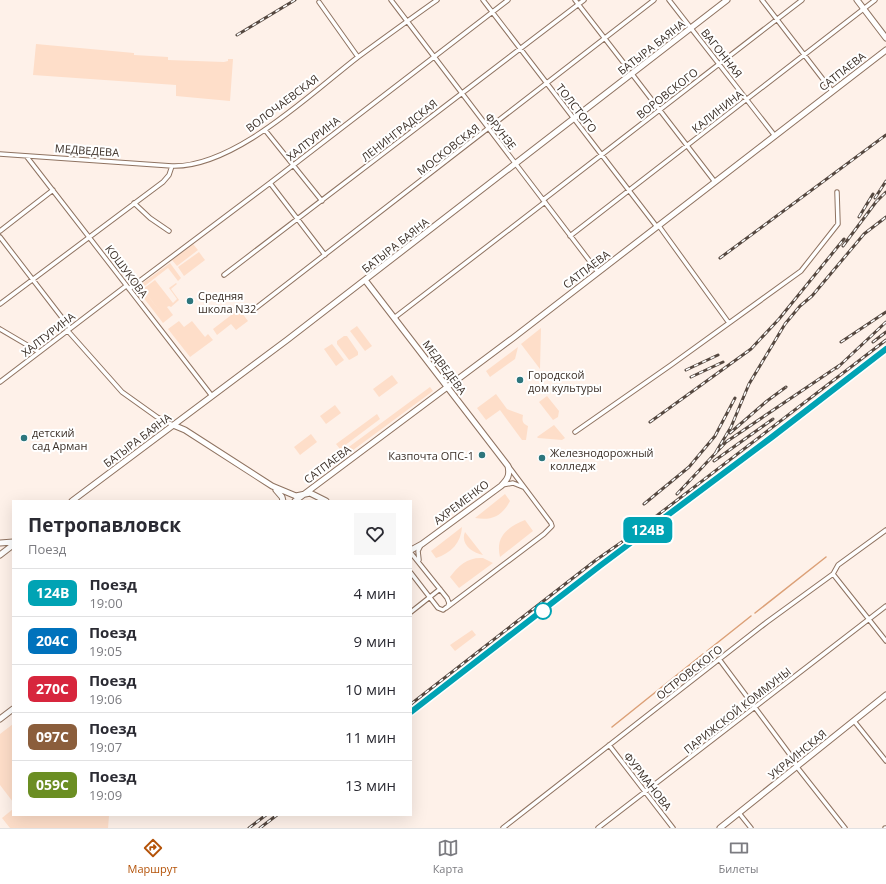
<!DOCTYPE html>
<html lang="ru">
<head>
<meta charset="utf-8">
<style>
	:root { --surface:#fff; --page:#f7f7f7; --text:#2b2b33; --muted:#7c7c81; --line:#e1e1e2; --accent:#b45309 }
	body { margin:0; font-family:"Open Sans",sans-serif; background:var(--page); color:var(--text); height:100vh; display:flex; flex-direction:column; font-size:15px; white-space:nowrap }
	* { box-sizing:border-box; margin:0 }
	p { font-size:13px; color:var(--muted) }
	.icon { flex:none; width:22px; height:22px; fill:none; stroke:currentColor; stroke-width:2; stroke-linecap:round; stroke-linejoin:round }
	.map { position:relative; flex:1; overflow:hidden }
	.details { position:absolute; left:12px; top:500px; width:400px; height:316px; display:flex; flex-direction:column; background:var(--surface); border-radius:0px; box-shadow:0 4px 16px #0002 }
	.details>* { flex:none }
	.badge { padding:0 8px; border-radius:6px; font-size:14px; line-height:26px }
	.map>.badge { position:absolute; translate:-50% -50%; box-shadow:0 0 0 2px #fff }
	.round { display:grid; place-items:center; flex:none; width:42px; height:42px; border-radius:0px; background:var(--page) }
	.head { display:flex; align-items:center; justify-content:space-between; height:68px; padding:0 16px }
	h1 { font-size:19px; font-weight:700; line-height:30px }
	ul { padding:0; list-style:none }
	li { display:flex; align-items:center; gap:12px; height:48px; padding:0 16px; border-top:1px solid var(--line) }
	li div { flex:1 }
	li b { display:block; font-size:15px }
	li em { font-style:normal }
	li .badge { min-width:44px; font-weight:700; text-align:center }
	.menu { display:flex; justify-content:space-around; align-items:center; height:56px; border-top:1px solid var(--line); background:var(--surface); font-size:11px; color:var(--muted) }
	.menu a { display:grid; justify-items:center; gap:2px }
	.menu .on { color:var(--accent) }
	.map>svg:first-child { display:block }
	.green { fill:#fedec9 }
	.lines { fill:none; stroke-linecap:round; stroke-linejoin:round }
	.stream { stroke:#dca077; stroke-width:1.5 }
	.street-casing { stroke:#8f7361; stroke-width:5.5 }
	.secondary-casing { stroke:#8f7361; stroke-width:7 }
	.street { stroke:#fff; stroke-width:3.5 }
	.secondary { stroke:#fff; stroke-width:5 }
	.rail-casing { stroke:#554840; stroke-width:3 }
	.rail { stroke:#fff; stroke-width:1.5; stroke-dasharray:4.5; stroke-linecap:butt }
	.line-casing { stroke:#fff; stroke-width:9 }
	.line { stroke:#00a3b4; stroke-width:6 }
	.poi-dot { fill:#2d767d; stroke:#fff; stroke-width:1.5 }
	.stop-dot { fill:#fff; stroke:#00a3b4; stroke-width:2 }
	.labels { text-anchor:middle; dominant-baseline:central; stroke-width:4; stroke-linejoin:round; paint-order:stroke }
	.street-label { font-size:11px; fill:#3b2f27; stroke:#fff }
	.poi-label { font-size:11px; fill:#3b2f27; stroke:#fff; text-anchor:start }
</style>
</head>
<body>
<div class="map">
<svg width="886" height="828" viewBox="0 0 886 828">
	<rect width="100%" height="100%" fill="#fef1e9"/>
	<!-- green -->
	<path class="green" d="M 36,44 L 134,53 L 134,55 L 168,57 L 168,60 L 224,62 L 228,61 L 228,59 L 233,59 L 230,101 L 176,96 L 176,85 L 33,75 Z
		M 193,244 L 198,250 L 177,266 L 172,260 Z
		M 199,252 L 205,260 L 184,276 L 178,267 Z
		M 170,263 L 181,278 L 178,281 L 168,268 L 142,288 L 161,313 L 143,289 L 155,280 L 173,303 L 177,299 L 169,288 L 176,283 L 177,284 L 171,289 L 179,300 L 171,307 L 169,306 L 167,307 L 173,315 L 163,323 L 136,288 Z
		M 239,309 L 248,321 L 236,330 L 231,324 L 217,335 L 213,329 Z
		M 179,321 L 184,327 L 192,321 L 205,337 L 208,334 L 213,340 L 190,357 L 168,329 Z
		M 357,326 L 372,346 L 365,351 L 350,331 Z
		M 541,328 L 540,369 L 521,344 Z
		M 344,336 L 347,336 L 358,352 L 358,355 L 351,359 L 349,360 L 337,344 L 337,341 Z
		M 332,344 L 344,360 L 336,366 L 324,349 Z
		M 518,347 L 515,359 L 490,377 L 486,371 Z
		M 392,375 L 398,383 L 379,397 L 373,389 Z
		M 430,387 L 433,391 L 345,456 L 342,452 Z
		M 496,394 L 507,409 L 523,415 C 522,421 522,423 528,426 L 526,440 L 522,440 L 500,410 L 486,420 L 477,408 Z
		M 547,396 L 559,411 L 558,417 L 553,420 L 539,402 Z
		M 335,405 L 341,413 L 326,424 L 320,416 Z
		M 377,414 L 380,419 L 340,449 L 336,444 Z
		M 554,425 L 565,438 L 562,440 L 538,438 L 537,437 Z
		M 311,434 L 317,442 L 300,455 L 294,447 Z
		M 505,494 L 510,501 C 502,516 492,521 475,518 Z
		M 525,520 L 533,531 L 500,557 C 495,536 508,527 525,520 Z
		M 462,527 C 461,543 451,553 436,558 L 431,551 Z
		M 465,532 L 483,555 C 472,553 460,544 465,532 Z
		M 483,558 L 493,563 L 459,588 L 450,577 C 459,565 468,557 483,558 Z
		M 472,630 L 476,635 L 455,651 L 450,645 Z
		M 13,724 L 13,802 L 0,785 L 0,734 Z
		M 13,809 L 13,815 L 109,815 L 109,816 L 108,828 L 10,828 L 2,818 Z"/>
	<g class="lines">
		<!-- stream -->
		<path class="stream" d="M 755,613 L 826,557
			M 707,651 L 751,616
			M 612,727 L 703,654"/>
		<defs>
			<path id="street" d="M 391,0 L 598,272
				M 483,0 L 657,227
				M 575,0 L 623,62
				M 669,0 L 775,136
				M 762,0 L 832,91
				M 319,2 L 358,57
				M 632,74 L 715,182
				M 265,130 L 322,201
				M 0,154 L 172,166
				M 27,157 L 212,396
				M 270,183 L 325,255
				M 543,200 L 802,0
				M 134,203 L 150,218 L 169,231
				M 659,226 L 729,323
				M 0,231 L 53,190
				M 570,236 L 875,0
				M 0,237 L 70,328
				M 224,275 L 584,0
				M 129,289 L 270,183 L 508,0
				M 0,304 L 163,182 L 169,175 L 172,166 C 234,168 310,94 358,57 C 384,38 410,19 437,0
				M 252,311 L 654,0
				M 394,318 L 545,202
				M 0,329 L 39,352
				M 67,330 L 122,392 L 157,417 L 173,425
				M 0,382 L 126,286
				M 575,432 L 671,365 L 801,271 L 838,224 L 837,192
				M 502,485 L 513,483 L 523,487
				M 411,553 L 447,598 L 449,603 L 448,606 L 443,610 L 438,608 L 411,573
				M 419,560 L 418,551 L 421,545
				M 833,574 L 886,641
				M 446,608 L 544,534 L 552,526 L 551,523 L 509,467
				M 411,612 L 440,589
				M 719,659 L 794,760 L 797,767 L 845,828
				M 854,721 L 886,761
				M 609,745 L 673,828
				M 739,813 L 751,828
				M 503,828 L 767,622 L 833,574 L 838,565 L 886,530
				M 598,828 L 886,606
				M 885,828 L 886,828"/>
			<path id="secondary" d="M 857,0 L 886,38
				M 365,280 L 508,466 C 510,475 508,479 501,486 L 422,544 L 411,550
				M 173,425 L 185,430 L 272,486 L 296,496 L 310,493 L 326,501
				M 276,490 L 282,497 L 283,501
				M 72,501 L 287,340 L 727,0
				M 295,501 L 513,338 L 886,50
				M 0,543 L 13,542
				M 0,555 L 13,545
				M 0,719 L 13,709
				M 720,828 L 886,695"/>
		</defs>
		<!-- street casing -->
		<use href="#street" class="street-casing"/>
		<!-- secondary casing -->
		<use href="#secondary" class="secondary-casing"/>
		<!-- street -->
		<use href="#street" class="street"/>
		<!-- secondary -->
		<use href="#secondary" class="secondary"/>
		<defs>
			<path id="rail" d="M 237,35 L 295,0
				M 875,198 L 886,181
				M 859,217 L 873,194
				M 843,246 L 876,202 L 886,192
				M 720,258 L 886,135
				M 841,342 L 886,312
				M 873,342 L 886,332
				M 837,368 L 886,322
				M 686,370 L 718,355
				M 691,377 L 723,362
				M 650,422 L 751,349 L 779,319 L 844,239
				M 730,433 L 767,401 L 786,387
				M 716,452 L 731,427 L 749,384 L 785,324 L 800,306 L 812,296 L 864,234 L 886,217
				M 714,461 L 773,419
				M 677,494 L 726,442 L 840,365
				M 644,504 L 689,467 L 715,436 L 735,398
				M 411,704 L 596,560 L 629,537 L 886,340
				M 411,712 L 601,565 L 886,350
				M 249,828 L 266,815
				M 260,828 L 277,815"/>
		</defs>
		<!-- rail casing -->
		<use href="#rail" class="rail-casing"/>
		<!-- rail -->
		<use href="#rail" class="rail"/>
	</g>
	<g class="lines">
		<defs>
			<path id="line" d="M 411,712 L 601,565 L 772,437 L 886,349"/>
		</defs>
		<!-- line casing -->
		<use href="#line" class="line-casing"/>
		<!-- line -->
		<use href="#line" class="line"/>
	</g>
	<!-- markers -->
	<g class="poi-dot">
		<circle cx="190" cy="301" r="4"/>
		<circle cx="520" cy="380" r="4"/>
		<circle cx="24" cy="438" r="4"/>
		<circle cx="482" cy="455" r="4"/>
		<circle cx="542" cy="458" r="4"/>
	</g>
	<circle class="stop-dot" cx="543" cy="611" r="8"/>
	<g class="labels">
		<!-- street labels -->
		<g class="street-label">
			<text transform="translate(651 47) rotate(-38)">БАТЫРА БАЯНА</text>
			<text transform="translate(722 53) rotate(52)">ВАГОННАЯ</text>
			<text transform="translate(842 71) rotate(-38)">САТПАЕВА</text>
			<text transform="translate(667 93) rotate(-38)">ВОРОВСКОГО</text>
			<text transform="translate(282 103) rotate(-37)">ВОЛОЧАЕВСКАЯ</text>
			<text transform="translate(577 108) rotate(52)">ТОЛСТОГО</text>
			<text transform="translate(717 111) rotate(-38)">КАЛИНИНА</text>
			<text transform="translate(399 130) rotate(-38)">ЛЕНИНГРАДСКАЯ</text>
			<text transform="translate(501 131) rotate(52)">ФРУНЗЕ</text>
			<text transform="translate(313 138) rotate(-38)">ХАЛТУРИНА</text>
			<text transform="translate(448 149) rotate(-38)">МОСКОВСКАЯ</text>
			<text transform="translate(87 150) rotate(4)">МЕДВЕДЕВА</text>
			<text transform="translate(395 245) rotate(-38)">БАТЫРА БАЯНА</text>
			<text transform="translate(586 269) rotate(-37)">САТПАЕВА</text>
			<text transform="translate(127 271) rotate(53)">КОШУКОВА</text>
			<text transform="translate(48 334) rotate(-38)">ХАЛТУРИНА</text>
			<text transform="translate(445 367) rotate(53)">МЕДВЕДЕВА</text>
			<text transform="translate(137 440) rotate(-37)">БАТЫРА БАЯНА</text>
			<text transform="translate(327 464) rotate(-37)">САТПАЕВА</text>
			<text transform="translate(461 502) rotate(-37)">АХРЕМЕНКО</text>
			<text transform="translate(689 672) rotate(-38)">ОСТРОВСКОГО</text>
			<text transform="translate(737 710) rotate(-38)">ПАРИЖСКОЙ КОММУНЫ</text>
			<text transform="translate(797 754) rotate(-39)">УКРАИНСКАЯ</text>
			<text transform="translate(648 781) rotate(52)">ФУРМАНОВА</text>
		</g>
		<!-- poi labels -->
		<g class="poi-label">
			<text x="198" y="295">Средняя<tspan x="198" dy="13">школа N32</tspan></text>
			<text x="528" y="374">Городской<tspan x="528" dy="13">дом культуры</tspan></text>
			<text x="32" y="432">детский<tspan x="32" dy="13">сад Арман</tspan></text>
			<text x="550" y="452">Железнодорожный<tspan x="550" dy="13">колледж</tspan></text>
			<text x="474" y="455" text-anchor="end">Казпочта ОПС-1</text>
		</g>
	</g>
</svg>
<b class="badge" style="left:648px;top:530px;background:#00a3b4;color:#fff">124В</b>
<section class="details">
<div class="head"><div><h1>Петропавловск</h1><p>Поезд</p></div><a class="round"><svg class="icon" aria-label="heart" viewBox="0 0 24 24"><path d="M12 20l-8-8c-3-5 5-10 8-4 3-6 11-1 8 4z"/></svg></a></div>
<ul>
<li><span class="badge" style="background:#00a3b4;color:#fff">124В</span><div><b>Поезд</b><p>19:00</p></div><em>4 мин</em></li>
<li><span class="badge" style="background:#0072bc;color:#fff">204С</span><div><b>Поезд</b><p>19:05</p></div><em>9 мин</em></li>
<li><span class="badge" style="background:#d7263d;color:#fff">270С</span><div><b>Поезд</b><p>19:06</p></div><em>10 мин</em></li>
<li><span class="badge" style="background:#8b5e3c;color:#fff">097С</span><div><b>Поезд</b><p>19:07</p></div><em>11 мин</em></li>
<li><span class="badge" style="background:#6b8e23;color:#fff">059С</span><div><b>Поезд</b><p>19:09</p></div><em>13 мин</em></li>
</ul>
</section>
</div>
<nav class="menu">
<a class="on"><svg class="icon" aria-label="directions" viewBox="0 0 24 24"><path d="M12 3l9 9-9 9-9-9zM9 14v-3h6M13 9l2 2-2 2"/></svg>Маршрут</a>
<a><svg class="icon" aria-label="map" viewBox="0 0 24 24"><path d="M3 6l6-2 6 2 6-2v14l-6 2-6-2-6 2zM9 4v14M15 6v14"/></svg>Карта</a>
<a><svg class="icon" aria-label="tickets" viewBox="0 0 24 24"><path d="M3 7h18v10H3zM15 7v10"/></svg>Билеты</a>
</nav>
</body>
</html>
